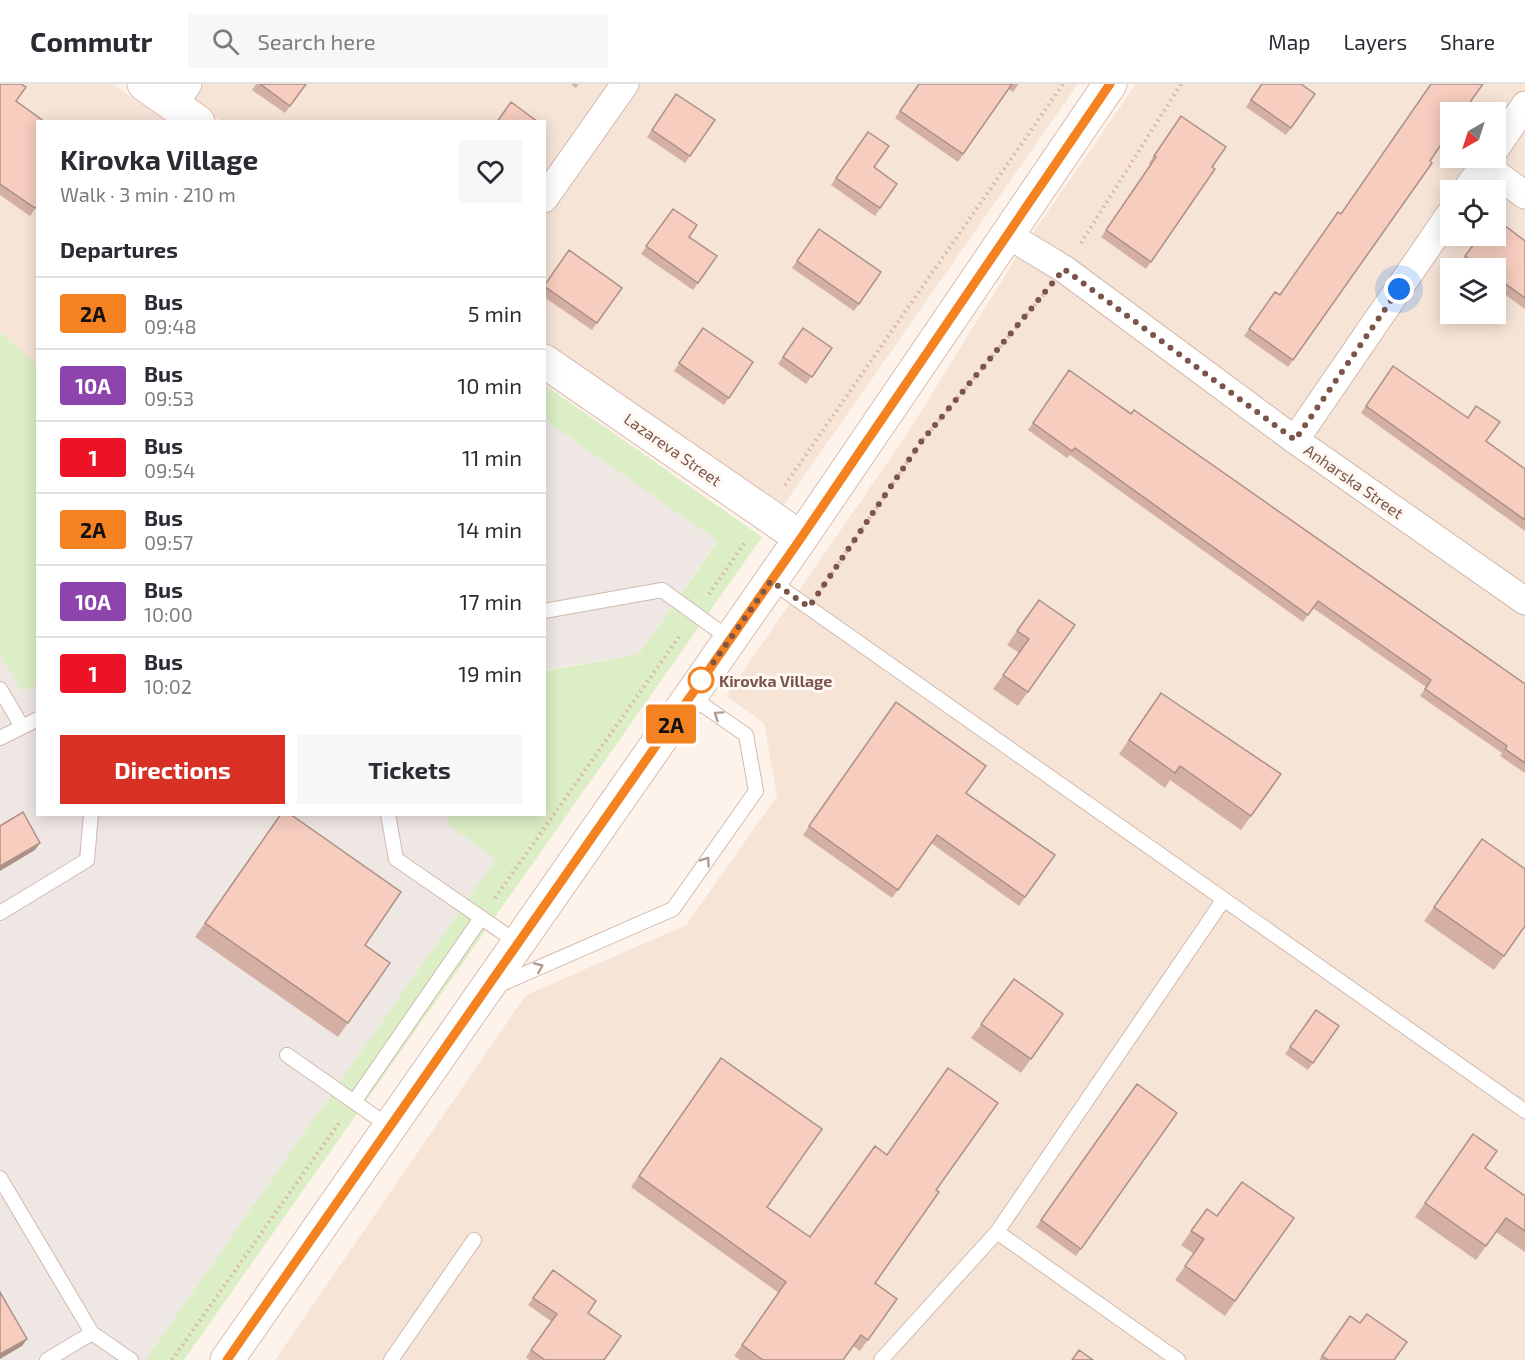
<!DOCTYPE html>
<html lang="en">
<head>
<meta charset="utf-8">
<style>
	:root { --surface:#fff; --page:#f7f7f7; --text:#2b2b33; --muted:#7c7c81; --line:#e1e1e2; --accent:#d93025 }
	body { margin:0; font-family:"Exo 2",sans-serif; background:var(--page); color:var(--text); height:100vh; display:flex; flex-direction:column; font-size:22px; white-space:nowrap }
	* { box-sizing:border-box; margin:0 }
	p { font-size:20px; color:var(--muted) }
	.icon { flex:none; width:33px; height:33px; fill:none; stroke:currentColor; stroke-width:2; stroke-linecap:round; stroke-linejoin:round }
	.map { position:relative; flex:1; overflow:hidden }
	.drawer { position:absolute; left:36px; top:36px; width:510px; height:696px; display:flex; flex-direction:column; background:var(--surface); border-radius:0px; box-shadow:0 3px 15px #0003 }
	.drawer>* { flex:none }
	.badge { padding:0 12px; border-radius:4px; font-size:21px; line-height:39px }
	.needle { width:39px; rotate:219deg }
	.fabs { position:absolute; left:1440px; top:18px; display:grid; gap:12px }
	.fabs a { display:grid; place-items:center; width:66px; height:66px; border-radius:0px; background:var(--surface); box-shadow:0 3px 15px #0003; font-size:30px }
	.you { position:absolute; width:30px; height:30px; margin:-15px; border:4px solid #fff; border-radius:50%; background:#1a73e8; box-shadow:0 0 0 9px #1a73e833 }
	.map>.badge { position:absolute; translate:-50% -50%; box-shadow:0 0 0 3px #fff }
	h2 { padding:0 24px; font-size:22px; line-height:54px }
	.round { display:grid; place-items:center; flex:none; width:63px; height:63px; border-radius:0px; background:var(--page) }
	.head { display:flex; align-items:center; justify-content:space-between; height:102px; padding:0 24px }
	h1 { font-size:28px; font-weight:700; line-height:45px }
	.cta { display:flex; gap:12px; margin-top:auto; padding:12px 24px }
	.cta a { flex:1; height:69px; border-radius:0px; background:var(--accent); color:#fff; font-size:24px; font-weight:700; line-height:69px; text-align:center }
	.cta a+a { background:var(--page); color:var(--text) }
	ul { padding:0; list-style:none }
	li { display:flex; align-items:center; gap:18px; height:72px; padding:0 24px; border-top:2px solid var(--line) }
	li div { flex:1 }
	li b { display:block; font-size:22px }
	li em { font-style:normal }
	li .badge { min-width:66px; font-weight:700; text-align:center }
	header { display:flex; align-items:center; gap:36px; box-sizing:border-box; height:84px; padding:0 30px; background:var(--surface); border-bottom:2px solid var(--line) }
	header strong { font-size:28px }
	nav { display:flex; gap:33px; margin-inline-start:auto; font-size:21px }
	.search { width:420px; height:54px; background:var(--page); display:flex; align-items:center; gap:15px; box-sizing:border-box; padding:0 21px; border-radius:0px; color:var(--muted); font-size:22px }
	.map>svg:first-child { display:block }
	.residential { fill:#f6e4d7; fill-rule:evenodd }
	.industrial { fill:#efe7e3 }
	.green { fill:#dceec6 }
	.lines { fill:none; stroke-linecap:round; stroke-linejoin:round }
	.lane-casing { stroke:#d2b9ad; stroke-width:16 }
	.street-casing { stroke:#d2b9ad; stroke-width:29 }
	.secondary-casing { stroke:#dabcb0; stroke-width:35 }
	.path { stroke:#dcb0a1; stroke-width:4; stroke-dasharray:1.5 4.5; stroke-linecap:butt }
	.lane { stroke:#fff; stroke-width:14 }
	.street { stroke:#fff; stroke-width:27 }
	.secondary { stroke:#fff; stroke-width:33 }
	.wall { fill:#d4b0a4 }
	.shaded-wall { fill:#ac9086 }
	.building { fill:#f6cdbf; stroke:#ac9086; stroke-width:1.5 }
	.oneway { stroke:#b09992 }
	.line-casing { stroke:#fff; stroke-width:14 }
	.line { stroke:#f58220; stroke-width:9 }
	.walk { stroke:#7c554a; stroke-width:6; stroke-dasharray:0 10.8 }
	.stop-dot { fill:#fff; stroke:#f58220; stroke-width:3 }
	.labels { text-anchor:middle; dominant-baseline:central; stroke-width:6; stroke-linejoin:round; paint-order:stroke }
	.street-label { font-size:16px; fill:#7c554a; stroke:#fff8f2 }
	.stop-label { font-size:16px; font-weight:bold; fill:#7c554a; stroke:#fff8f2; text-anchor:start }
</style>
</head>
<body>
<header>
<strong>Commutr</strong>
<div class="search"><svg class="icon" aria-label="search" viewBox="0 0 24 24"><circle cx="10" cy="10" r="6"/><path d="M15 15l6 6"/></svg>Search here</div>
<nav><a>Map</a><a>Layers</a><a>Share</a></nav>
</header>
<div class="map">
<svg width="1525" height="1276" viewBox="0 0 1525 1276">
	<rect width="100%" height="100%" fill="#fef3ea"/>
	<!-- residential -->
	<path class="residential" d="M 0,0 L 112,0 L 167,37 L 38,38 L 37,281 L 0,248 Z
		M 167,0 L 1078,0 L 781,425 L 545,261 L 544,38 L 221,37 Z
		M 1136,0 L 1525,0 L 1525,1276 L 275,1276 L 526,911 L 686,841 L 777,712 L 764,639 L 726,612 L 907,350 L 1019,169 ZM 1450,28 L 1496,28 L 1496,74 L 1450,74 ZM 1450,106 L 1496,106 L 1496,152 L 1450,152 ZM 1450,184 L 1496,184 L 1496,230 L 1450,230 Z"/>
	<!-- industrial -->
	<path class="industrial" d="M 545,336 L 718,456 L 639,570 L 545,586 Z
		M 0,570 L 21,606 L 37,602 L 38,730 L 447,731 L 449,741 L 497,774 L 145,1276 L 0,1276 Z"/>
	<!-- green -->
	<path class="green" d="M 0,248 L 37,281 L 38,602 L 21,606 L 0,570 Z
		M 545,301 L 762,453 L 184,1276 L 145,1276 L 496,775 L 449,741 L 447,731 L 544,730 L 545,587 L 639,570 L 718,457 L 545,336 Z"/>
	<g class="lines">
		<defs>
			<path id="lane" d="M 771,497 L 1525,1027
				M 544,527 L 662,506 L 730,555
				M 0,605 L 21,641
				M 0,654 L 38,635
				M 388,730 L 396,775 L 518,859
				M 0,829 L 87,776 L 91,730
				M 499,901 L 673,825 L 756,707 L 746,651 L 690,612
				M 287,971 L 390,1043
				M 354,1018 L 481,834
				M 0,1094 L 92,1249 L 131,1276
				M 997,1148 L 1178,1276
				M 47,1276 L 92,1249
				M 391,1276 L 474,1156
				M 881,1276 L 997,1148 L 1224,815"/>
			<path id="street" d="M 174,21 L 188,0
				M 1496,64 L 1525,21
				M 1484,81 L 1525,111
				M 1466,106 L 1489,74
				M 544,115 L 625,0
				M 1008,151 L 1064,185 L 1295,356 L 1525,517
				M 1295,356 L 1450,130"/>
			<path id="secondary" d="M 144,0 L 198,38
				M 544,277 L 801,454
				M 227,1276 L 801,454 L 1110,0"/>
		</defs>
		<!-- lane casing -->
		<use href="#lane" class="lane-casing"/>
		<!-- street casing -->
		<use href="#street" class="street-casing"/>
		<!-- secondary casing -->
		<use href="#secondary" class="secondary-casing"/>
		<!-- path -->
		<path class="path" d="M 1081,159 L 1181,0
			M 785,401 L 1063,0
			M 822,504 L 921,358 L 1045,209
			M 709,510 L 746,457
			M 495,814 L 681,550
			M 172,1276 L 341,1036"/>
		<!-- lane -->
		<use href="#lane" class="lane"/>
		<!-- street -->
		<use href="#street" class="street"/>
		<!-- secondary -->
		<use href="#secondary" class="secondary"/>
	</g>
	<!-- wall -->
	<path class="wall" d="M 0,0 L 16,17 L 38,121 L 30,132 L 0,111 Z
		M 256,0 L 306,0 L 285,29 L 252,6 Z
		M 571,0 L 579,0 L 576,4 Z
		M 919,0 L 1019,0 L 1013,8 L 1009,5 L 958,78 L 895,34 Z
		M 1261,0 L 1315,10 L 1286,51 L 1246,23 Z
		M 676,10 L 715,36 L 685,79 L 647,53 Z
		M 1181,32 L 1212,83 L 1215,85 L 1146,185 L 1101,153 L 1151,81 L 1149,79 Z
		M 868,48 L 874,83 L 897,100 L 875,132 L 831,101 Z
		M 1430,77 L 1432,79 L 1288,283 L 1244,252 L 1275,208 L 1280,211 L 1341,130 Z
		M 673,125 L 689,153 L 717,172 L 693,206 L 641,170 Z
		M 819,145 L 881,188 L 854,227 L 792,184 Z
		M 1480,152 L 1525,157 L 1525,225 L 1496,204 L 1496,184 L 1468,184 L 1460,179 Z
		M 544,201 L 622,204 L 592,246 L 544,213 Z
		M 703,244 L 753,278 L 724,321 L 674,287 Z
		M 803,244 L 832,264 L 806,300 L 778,280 Z
		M 1393,282 L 1486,357 L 1525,385 L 1525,447 L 1361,329 Z
		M 1069,286 L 1525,600 L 1525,689 L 1500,672 L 1502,669 L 1420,612 L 1426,603 L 1313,524 L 1303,538 L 1070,371 L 1067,374 L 1028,346 Z
		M 1039,516 L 1075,541 L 1018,622 L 993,605 L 1019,569 L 1007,561 Z
		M 1161,609 L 1281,690 L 1241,746 L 1170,696 L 1165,704 L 1119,670 Z
		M 896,618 L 966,709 L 1055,771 L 1019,822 L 931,759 L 892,814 L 803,751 Z
		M 281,730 L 365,861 L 390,879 L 338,953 L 195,853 Z
		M 1482,755 L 1525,842 L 1494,886 L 1424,837 Z
		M 1014,895 L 1063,930 L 1021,989 L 971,954 Z
		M 1316,926 L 1339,942 L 1308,986 L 1285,970 Z
		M 721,974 L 767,1123 L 810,1153 L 887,1071 L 936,1106 L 875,1199 L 897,1215 L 860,1267 L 853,1262 L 843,1276 L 740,1276 L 734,1272 L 779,1209 L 631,1103 Z
		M 1137,1000 L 1177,1029 L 1076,1172 L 1036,1143 Z
		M 1473,1050 L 1485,1084 L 1525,1112 L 1525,1168 L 1496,1148 L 1476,1176 L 1415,1133 Z
		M 1207,1125 L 1217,1132 L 1294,1134 L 1225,1232 L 1175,1196 L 1194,1170 L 1181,1161 Z
		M 553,1186 L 588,1229 L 604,1276 L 529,1276 L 526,1273 L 551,1237 L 528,1221 Z
		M 1350,1232 L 1394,1276 L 1319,1276 Z"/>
	<!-- shaded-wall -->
	<path class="shaded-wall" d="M 40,759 L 35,766 L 0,787 L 0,782 Z
		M 27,1255 L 22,1262 L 0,1275 L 0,1270 Z"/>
	<!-- building -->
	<path class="building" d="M 0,0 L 21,0 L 26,3 L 16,17 L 45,38 L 38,38 L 38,121 L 35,124 L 0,100 Z
		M 260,0 L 306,0 L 290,22 Z
		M 919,0 L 1012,0 L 963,70 L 900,27 Z
		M 1262,0 L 1301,0 L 1315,10 L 1291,44 L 1251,16 Z
		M 1431,0 L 1483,0 L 1463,28 L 1450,28 L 1450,47 L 1430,77 L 1432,79 L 1293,276 L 1249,245 L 1275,208 L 1280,211 L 1338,128 L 1341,130 Z
		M 676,10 L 715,36 L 690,72 L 652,46 Z
		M 511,18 L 538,38 L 497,38 Z
		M 1181,32 L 1226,63 L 1212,83 L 1215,85 L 1151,178 L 1106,146 L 1156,73 L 1154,72 Z
		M 868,48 L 889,62 L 874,83 L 897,100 L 880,124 L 836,94 Z
		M 673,125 L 697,141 L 689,153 L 717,172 L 698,199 L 646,162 Z
		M 1496,135 L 1525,157 L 1525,214 L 1496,193 L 1496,184 L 1483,184 L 1465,172 L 1480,152 L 1496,152 Z
		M 819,145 L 881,188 L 859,220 L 797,177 Z
		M 569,166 L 622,204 L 597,239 L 544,202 Z
		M 703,244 L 753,278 L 729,314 L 679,279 Z
		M 803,244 L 832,264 L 812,293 L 783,273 Z
		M 1393,282 L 1468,334 L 1476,322 L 1500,338 L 1486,357 L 1525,385 L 1525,436 L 1366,322 Z
		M 1069,286 L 1131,330 L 1134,326 L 1525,600 L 1525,679 L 1505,665 L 1507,662 L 1425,605 L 1431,596 L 1318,517 L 1308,531 L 1075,364 L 1072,367 L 1033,339 Z
		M 1039,516 L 1075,541 L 1028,608 L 1003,591 L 1029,555 L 1017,547 Z
		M 1161,609 L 1281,690 L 1251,732 L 1180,682 L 1175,689 L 1129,656 Z
		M 896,618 L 986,682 L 966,709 L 1055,771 L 1025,813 L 937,751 L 898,806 L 809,742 Z
		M 23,728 L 40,759 L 0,782 L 0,742 Z
		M 281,730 L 290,730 L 401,808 L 365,861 L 390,879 L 348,939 L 205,839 Z
		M 1482,755 L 1525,785 L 1525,842 L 1504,872 L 1434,823 Z
		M 1014,895 L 1063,930 L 1031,975 L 981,940 Z
		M 1316,926 L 1339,942 L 1313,979 L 1290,963 Z
		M 721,974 L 822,1045 L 767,1123 L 810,1153 L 875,1062 L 887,1071 L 948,984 L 998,1019 L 936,1106 L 939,1108 L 875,1199 L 897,1215 L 868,1256 L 861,1251 L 843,1276 L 763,1276 L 742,1261 L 786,1198 L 639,1092 Z
		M 1137,1000 L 1177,1029 L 1081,1165 L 1041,1136 Z
		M 1473,1050 L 1497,1067 L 1485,1084 L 1525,1112 L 1525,1147 L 1506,1134 L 1486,1162 L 1425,1119 Z
		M 1242,1098 L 1294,1134 L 1235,1217 L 1185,1182 L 1204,1155 L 1191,1147 L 1207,1125 L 1217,1132 Z
		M 553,1186 L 596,1217 L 588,1229 L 621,1252 L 604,1276 L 545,1276 L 531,1266 L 557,1230 L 533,1214 Z
		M 0,1208 L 27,1255 L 0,1270 Z
		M 1367,1230 L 1407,1258 L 1394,1276 L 1328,1276 L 1322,1272 L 1350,1232 L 1360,1239 Z
		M 1079,1266 L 1093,1276 L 1072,1276 Z"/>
	<!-- one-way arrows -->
	<defs><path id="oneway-chevron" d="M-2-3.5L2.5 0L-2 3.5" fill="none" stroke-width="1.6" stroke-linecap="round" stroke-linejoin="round" transform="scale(1.5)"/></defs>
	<g class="oneway">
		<use href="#oneway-chevron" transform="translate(718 631) rotate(-145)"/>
		<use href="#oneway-chevron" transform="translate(706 777) rotate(-55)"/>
		<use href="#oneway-chevron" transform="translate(539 883) rotate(-23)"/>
	</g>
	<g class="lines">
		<defs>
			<path id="line" d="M 227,1276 L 801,454 L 1110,0"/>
		</defs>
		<!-- line casing -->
		<use href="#line" class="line-casing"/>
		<!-- line -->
		<use href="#line" class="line"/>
		<!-- walk -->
		<path class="walk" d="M 701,596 L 771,497 L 809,523 L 921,358 L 1064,185 L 1295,356 L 1399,205"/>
	</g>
	<!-- markers -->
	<circle class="stop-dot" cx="701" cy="596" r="12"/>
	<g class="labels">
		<!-- street labels -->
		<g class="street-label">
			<text transform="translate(673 365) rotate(35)">Lazareva Street</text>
			<text transform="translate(1354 397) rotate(35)">Anharska Street</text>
		</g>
		<!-- stop labels -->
		<g class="stop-label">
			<text x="719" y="596">Kirovka Village</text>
		</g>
	</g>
</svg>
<div class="fabs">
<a><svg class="needle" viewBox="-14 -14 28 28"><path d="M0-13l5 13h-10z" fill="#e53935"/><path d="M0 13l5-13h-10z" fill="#7c7c81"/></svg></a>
<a><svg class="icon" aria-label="locate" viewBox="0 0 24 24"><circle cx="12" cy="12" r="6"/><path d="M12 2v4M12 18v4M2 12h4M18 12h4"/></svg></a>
<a><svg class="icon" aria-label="layers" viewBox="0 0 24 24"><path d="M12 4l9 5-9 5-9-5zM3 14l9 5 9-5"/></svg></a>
</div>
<div class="you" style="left:1399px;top:205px"></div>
<b class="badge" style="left:671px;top:640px;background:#f58220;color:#111">2А</b>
<section class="drawer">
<div class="head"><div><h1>Kirovka Village</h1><p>Walk · 3 min · 210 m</p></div><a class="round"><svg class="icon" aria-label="heart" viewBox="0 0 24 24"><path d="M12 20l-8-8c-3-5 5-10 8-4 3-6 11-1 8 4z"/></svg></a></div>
<h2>Departures</h2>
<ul>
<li><span class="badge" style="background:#f58220;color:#111">2А</span><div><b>Bus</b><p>09:48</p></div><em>5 min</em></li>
<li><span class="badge" style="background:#8e44ad;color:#fff">10А</span><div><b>Bus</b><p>09:53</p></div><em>10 min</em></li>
<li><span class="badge" style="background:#eb1325;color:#fff">1</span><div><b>Bus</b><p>09:54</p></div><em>11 min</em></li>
<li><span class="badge" style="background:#f58220;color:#111">2А</span><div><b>Bus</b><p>09:57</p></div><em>14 min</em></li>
<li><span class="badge" style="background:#8e44ad;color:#fff">10А</span><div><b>Bus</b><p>10:00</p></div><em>17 min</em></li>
<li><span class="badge" style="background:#eb1325;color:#fff">1</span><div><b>Bus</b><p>10:02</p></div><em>19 min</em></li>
</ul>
<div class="cta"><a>Directions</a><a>Tickets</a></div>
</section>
</div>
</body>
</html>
